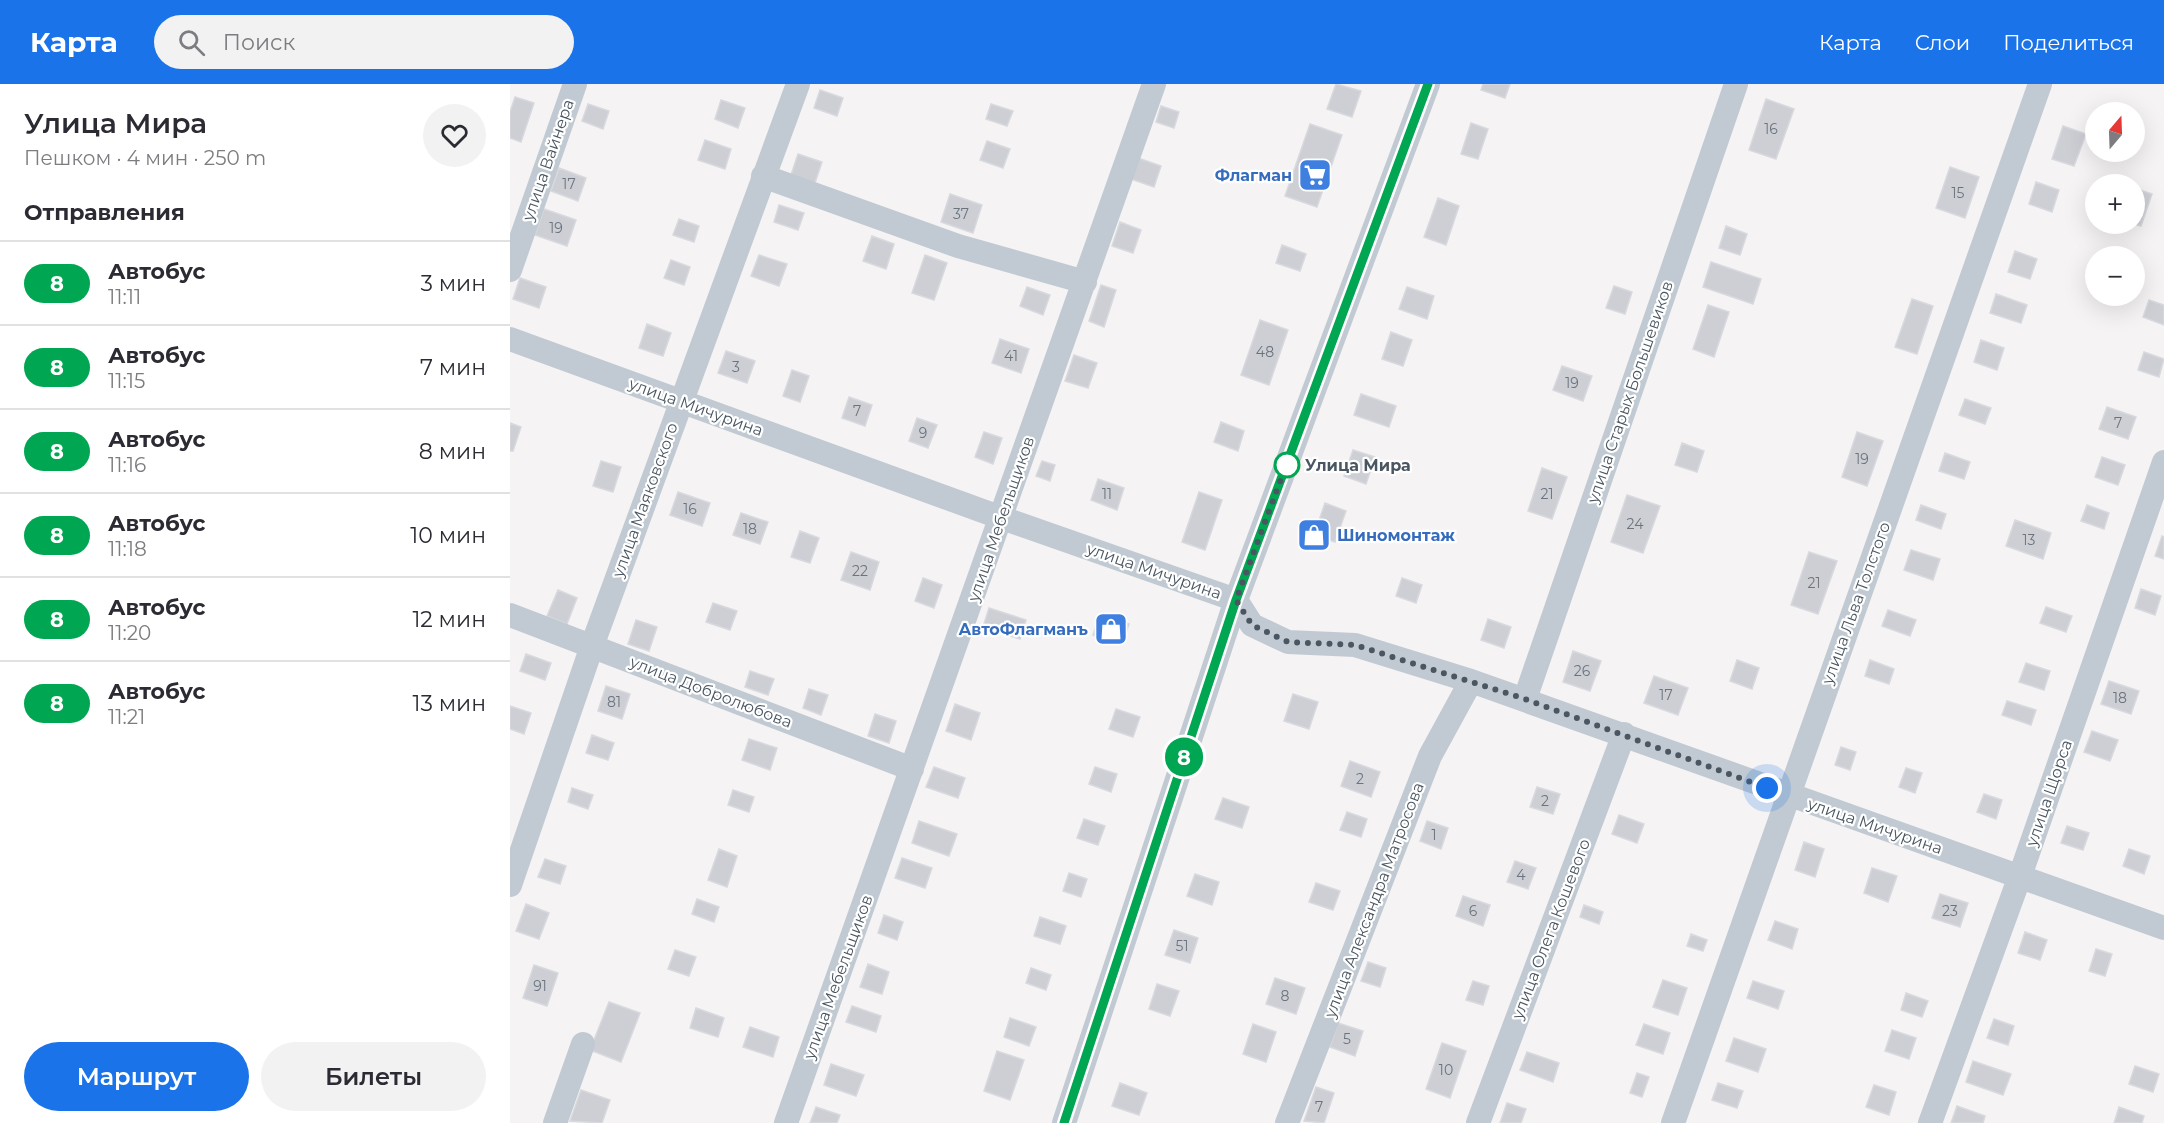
<!DOCTYPE html>
<html lang="ru">
<head>
<meta charset="utf-8">
<style>
	:root { --surface:#fff; --page:#f2f2f3; --text:#2b2b33; --muted:#7c7c81; --line:#e1e1e2; --accent:#1a73e8 }
	body { margin:0; font-family:Montserrat,sans-serif; background:var(--page); color:var(--text); height:100vh; display:flex; flex-direction:column; font-size:22px; white-space:nowrap }
	* { box-sizing:border-box; margin:0 }
	p { font-size:20px; color:var(--muted) }
	.icon { flex:none; width:33px; height:33px; fill:none; stroke:currentColor; stroke-width:2; stroke-linecap:round; stroke-linejoin:round }
	.map { position:relative; flex:1; overflow:hidden }
	.sheet { display:flex; flex-direction:column; background:var(--surface); width:510px }
	.sheet>* { flex:none }
	.badge { padding:0 12px; border-radius:20px; font-size:21px; line-height:39px }
	.needle { width:39px; rotate:19deg }
	.controls { position:absolute; left:1575px; top:18px; display:grid; gap:12px }
	.controls a { display:grid; place-items:center; width:60px; height:60px; border-radius:50%; background:var(--surface); box-shadow:0 6px 24px #0002; font-size:30px }
	.you { position:absolute; width:30px; height:30px; margin:-15px; border:4px solid #fff; border-radius:50%; background:#1a73e8; box-shadow:0 0 0 9px #1a73e833 }
	.map>.badge { position:absolute; translate:-50% -50%; box-shadow:0 0 0 3px #fff }
	h2 { padding:0 24px; font-size:22px; line-height:54px }
	.round { display:grid; place-items:center; flex:none; width:63px; height:63px; border-radius:32px; background:var(--page) }
	.head { display:flex; align-items:center; justify-content:space-between; height:102px; padding:0 24px }
	h1 { font-size:28px; font-weight:600; line-height:45px }
	.action { display:flex; gap:12px; margin-top:auto; padding:12px 24px }
	.action a { flex:1; height:69px; border-radius:36px; background:var(--accent); color:#fff; font-size:24px; font-weight:600; line-height:69px; text-align:center }
	.action a+a { background:var(--page); color:var(--text) }
	ul { padding:0; list-style:none }
	li { display:flex; align-items:center; gap:18px; height:84px; padding:0 24px; border-top:2px solid var(--line) }
	li div { flex:1 }
	li b { display:block; font-size:22px }
	li em { font-style:normal }
	li .badge { min-width:66px; font-weight:700; text-align:center }
	header { display:flex; align-items:center; gap:36px; box-sizing:border-box; height:84px; padding:0 30px; background:var(--accent); color:#fff }
	header strong { font-size:28px }
	nav { display:flex; gap:33px; margin-inline-start:auto; font-size:21px }
	.search { width:420px; height:54px; background:var(--page); display:flex; align-items:center; gap:15px; box-sizing:border-box; padding:0 21px; border-radius:33px; color:var(--muted); font-size:22px }
	main { display:flex; flex:1; min-height:0 }
	.map>svg:first-child { display:block }
	.building { fill:#cdcfd5; stroke:#d7d9de; stroke-width:1.5 }
	.lines { fill:none; stroke-linecap:round; stroke-linejoin:round }
	.minor { stroke:#c1cad2; stroke-width:24 }
	.line-casing { stroke:#fff; stroke-width:14 }
	.line { stroke:#00a651; stroke-width:9 }
	.walk { stroke:#4a5661; stroke-width:6; stroke-dasharray:0 10.8 }
	.stop-dot { fill:#fff; stroke:#00a651; stroke-width:3 }
	.labels { text-anchor:middle; dominant-baseline:central; stroke-width:4.5; stroke-linejoin:round; paint-order:stroke }
	.number-label { font-size:14px; fill:#6b747e }
	.street-label { font-size:16px; fill:#4a5661; stroke:#fff }
	.shop-label { font-size:16px; font-weight:bold; fill:#366cbe; stroke:#fff; text-anchor:end }
	.stop-label { font-size:16px; font-weight:bold; fill:#4a5661; stroke:#fff; text-anchor:start }
</style>
</head>
<body>
<header>
<strong>Карта</strong>
<div class="search"><svg class="icon" aria-label="search" viewBox="0 0 24 24"><circle cx="10" cy="10" r="6"/><path d="M15 15l6 6"/></svg>Поиск</div>
<nav><a>Карта</a><a>Слои</a><a>Поделиться</a></nav>
</header>
<main>
<section class="sheet">
<div class="head"><div><h1>Улица Мира</h1><p>Пешком · 4 мин · 250 m</p></div><a class="round"><svg class="icon" aria-label="heart" viewBox="0 0 24 24"><path d="M12 20l-8-8c-3-5 5-10 8-4 3-6 11-1 8 4z"/></svg></a></div>
<h2>Отправления</h2>
<ul>
<li><span class="badge" style="background:#00a651;color:#fff">8</span><div><b>Автобус</b><p>11:11</p></div><em>3 мин</em></li>
<li><span class="badge" style="background:#00a651;color:#fff">8</span><div><b>Автобус</b><p>11:15</p></div><em>7 мин</em></li>
<li><span class="badge" style="background:#00a651;color:#fff">8</span><div><b>Автобус</b><p>11:16</p></div><em>8 мин</em></li>
<li><span class="badge" style="background:#00a651;color:#fff">8</span><div><b>Автобус</b><p>11:18</p></div><em>10 мин</em></li>
<li><span class="badge" style="background:#00a651;color:#fff">8</span><div><b>Автобус</b><p>11:20</p></div><em>12 мин</em></li>
<li><span class="badge" style="background:#00a651;color:#fff">8</span><div><b>Автобус</b><p>11:21</p></div><em>13 мин</em></li>
</ul>
<div class="action"><a>Маршрут</a><a>Билеты</a></div>
</section>
<div class="map">
<svg width="1654" height="1039" viewBox="0 0 1654 1039">
	<rect width="100%" height="100%" fill="#f5f3f3"/>
	<!-- building -->
	<path class="building" d="M 826,0 L 851,7 L 842,33 L 817,25 Z
		M 973,0 L 1000,0 L 995,14 L 971,6 Z
		M 310,6 L 333,14 L 327,32 L 304,24 Z
		M 5,13 L 24,19 L 11,58 L 0,54 L 0,28 Z
		M 1256,15 L 1284,25 L 1266,75 L 1239,66 Z
		M 211,16 L 235,24 L 228,44 L 205,35 Z
		M 78,20 L 99,27 L 93,45 L 72,37 Z
		M 481,20 L 503,27 L 497,42 L 476,35 Z
		M 651,22 L 669,28 L 664,44 L 646,38 Z
		M 961,39 L 978,45 L 968,75 L 951,70 Z
		M 800,40 L 832,51 L 807,123 L 775,112 Z
		M 1553,42 L 1576,50 L 1564,82 L 1542,75 Z
		M 195,56 L 221,65 L 215,85 L 188,76 Z
		M 477,57 L 500,65 L 493,84 L 470,76 Z
		M 288,70 L 312,78 L 305,99 L 281,91 Z
		M 628,74 L 651,82 L 644,103 L 621,95 Z
		M 1440,83 L 1469,93 L 1455,134 L 1426,124 Z
		M 49,84 L 76,94 L 68,117 L 41,107 Z
		M 1526,98 L 1549,106 L 1542,128 L 1519,120 Z
		M 1624,104 L 1642,110 L 1631,142 L 1623,140 Z
		M 440,110 L 472,121 L 463,149 L 431,138 Z
		M 928,114 L 949,122 L 936,161 L 914,153 Z
		M 269,121 L 294,129 L 288,146 L 264,138 Z
		M 34,125 L 66,136 L 57,162 L 25,151 Z
		M 169,135 L 189,142 L 184,158 L 163,151 Z
		M 610,138 L 631,146 L 623,169 L 602,162 Z
		M 1216,142 L 1237,150 L 1230,171 L 1209,164 Z
		M 362,152 L 384,160 L 376,185 L 353,177 Z
		M 772,161 L 796,170 L 790,187 L 766,179 Z
		M 1505,167 L 1527,175 L 1520,195 L 1498,188 Z
		M 249,171 L 277,180 L 269,202 L 241,192 Z
		M 415,171 L 437,179 L 424,216 L 402,209 Z
		M 161,176 L 180,183 L 174,201 L 154,194 Z
		M 1201,178 L 1251,195 L 1243,220 L 1193,203 Z
		M 10,194 L 36,203 L 29,224 L 3,215 Z
		M 591,201 L 606,206 L 594,243 L 579,237 Z
		M 1104,202 L 1122,208 L 1115,230 L 1096,224 Z
		M 517,203 L 540,211 L 533,231 L 510,222 Z
		M 897,203 L 924,212 L 917,235 L 889,225 Z
		M 1486,210 L 1517,221 L 1511,239 L 1480,229 Z
		M 1402,215 L 1423,222 L 1407,270 L 1385,263 Z
		M 1639,216 L 1654,221 L 1654,241 L 1633,233 Z
		M 1198,221 L 1219,228 L 1204,273 L 1183,265 Z
		M 750,236 L 778,246 L 759,301 L 731,291 Z
		M 137,240 L 161,249 L 153,272 L 129,264 Z
		M 881,248 L 902,256 L 893,282 L 872,275 Z
		M 490,255 L 519,265 L 511,289 L 482,279 Z
		M 1471,256 L 1494,264 L 1487,286 L 1464,278 Z
		M 216,267 L 245,277 L 237,299 L 208,289 Z
		M 1634,268 L 1654,275 L 1649,293 L 1628,286 Z
		M 564,271 L 587,279 L 578,304 L 555,297 Z
		M 1052,282 L 1082,292 L 1073,317 L 1043,306 Z
		M 282,286 L 299,292 L 290,318 L 273,312 Z
		M 851,310 L 886,322 L 879,343 L 844,331 Z
		M 339,313 L 362,321 L 355,342 L 332,334 Z
		M 1455,315 L 1481,324 L 1475,340 L 1449,331 Z
		M 1597,323 L 1626,333 L 1618,355 L 1589,345 Z
		M 407,334 L 427,341 L 418,364 L 399,357 Z
		M 711,338 L 734,347 L 728,367 L 704,358 Z
		M 0,339 L 11,343 L 3,367 L 0,367 Z
		M 474,348 L 492,354 L 483,380 L 465,373 Z
		M 1347,348 L 1373,357 L 1357,402 L 1332,393 Z
		M 1172,359 L 1194,367 L 1187,388 L 1165,381 Z
		M 843,366 L 865,373 L 856,400 L 834,392 Z
		M 1435,369 L 1460,378 L 1454,395 L 1429,387 Z
		M 1592,373 L 1615,381 L 1608,401 L 1585,393 Z
		M 91,377 L 111,383 L 103,408 L 83,402 Z
		M 532,377 L 545,381 L 540,397 L 526,392 Z
		M 1032,384 L 1057,393 L 1042,435 L 1018,427 Z
		M 588,395 L 614,404 L 607,426 L 581,416 Z
		M 168,408 L 200,419 L 192,442 L 160,431 Z
		M 689,408 L 712,416 L 695,466 L 672,458 Z
		M 1117,411 L 1150,422 L 1133,469 L 1101,458 Z
		M 815,419 L 836,427 L 825,458 L 804,451 Z
		M 1411,421 L 1436,430 L 1431,445 L 1406,436 Z
		M 1577,421 L 1599,429 L 1594,445 L 1571,437 Z
		M 231,429 L 258,438 L 250,460 L 223,451 Z
		M 1505,436 L 1541,449 L 1533,475 L 1496,462 Z
		M 290,447 L 309,454 L 300,479 L 281,473 Z
		M 1652,452 L 1654,453 L 1654,475 L 1645,472 Z
		M 1401,466 L 1430,475 L 1423,496 L 1394,486 Z
		M 341,468 L 369,478 L 360,506 L 331,496 Z
		M 1299,468 L 1327,477 L 1308,530 L 1281,521 Z
		M 413,494 L 432,501 L 424,524 L 405,517 Z
		M 892,494 L 912,501 L 906,519 L 886,512 Z
		M 1631,505 L 1651,512 L 1645,531 L 1625,524 Z
		M 48,506 L 67,514 L 57,540 L 37,532 Z
		M 203,519 L 227,527 L 220,546 L 196,538 Z
		M 1536,523 L 1562,532 L 1556,548 L 1530,539 Z
		M 479,524 L 516,536 L 510,555 L 473,543 Z
		M 1378,526 L 1406,536 L 1400,552 L 1372,542 Z
		M 590,530 L 619,540 L 612,560 L 583,551 Z
		M 978,535 L 1001,543 L 994,564 L 971,556 Z
		M 126,536 L 147,543 L 139,567 L 118,560 Z
		M 1063,567 L 1091,577 L 1080,607 L 1053,598 Z
		M 16,570 L 41,579 L 35,596 L 10,587 Z
		M 1227,576 L 1249,584 L 1242,605 L 1220,597 Z
		M 1360,576 L 1384,585 L 1379,600 L 1355,592 Z
		M 1516,579 L 1540,587 L 1534,606 L 1509,598 Z
		M 240,587 L 264,595 L 258,611 L 235,603 Z
		M 1144,592 L 1178,604 L 1168,631 L 1134,619 Z
		M 1599,597 L 1629,607 L 1621,630 L 1591,620 Z
		M 96,602 L 120,610 L 112,635 L 88,627 Z
		M 299,605 L 318,611 L 311,631 L 293,624 Z
		M 783,610 L 808,618 L 799,645 L 774,637 Z
		M 1497,617 L 1526,626 L 1521,641 L 1492,631 Z
		M 445,620 L 470,629 L 461,656 L 436,647 Z
		M 0,622 L 21,629 L 14,650 L 0,645 Z
		M 606,625 L 630,633 L 623,653 L 599,645 Z
		M 365,630 L 386,637 L 379,659 L 358,652 Z
		M 1582,647 L 1608,656 L 1600,677 L 1574,668 Z
		M 82,651 L 104,659 L 98,676 L 76,669 Z
		M 239,655 L 267,664 L 260,686 L 232,676 Z
		M 1331,663 L 1346,668 L 1340,686 L 1325,681 Z
		M 840,677 L 870,688 L 861,713 L 831,702 Z
		M 424,683 L 455,694 L 448,714 L 416,703 Z
		M 585,683 L 607,690 L 601,708 L 579,700 Z
		M 1396,684 L 1412,689 L 1405,709 L 1389,703 Z
		M 1027,703 L 1050,710 L 1043,730 L 1020,723 Z
		M 62,704 L 83,711 L 78,725 L 58,718 Z
		M 223,706 L 244,713 L 239,728 L 218,721 Z
		M 1474,710 L 1492,716 L 1486,735 L 1467,728 Z
		M 713,714 L 739,723 L 732,744 L 705,735 Z
		M 837,728 L 857,735 L 851,753 L 830,746 Z
		M 1109,731 L 1134,740 L 1127,759 L 1102,750 Z
		M 574,735 L 595,742 L 588,761 L 567,754 Z
		M 409,737 L 447,750 L 439,772 L 402,759 Z
		M 917,737 L 938,744 L 931,765 L 910,757 Z
		M 1557,742 L 1579,749 L 1573,766 L 1551,759 Z
		M 1294,758 L 1314,765 L 1305,793 L 1285,786 Z
		M 209,765 L 227,772 L 217,803 L 198,796 Z
		M 1619,765 L 1640,772 L 1634,790 L 1613,782 Z
		M 392,774 L 422,784 L 415,804 L 385,794 Z
		M 35,775 L 56,782 L 50,800 L 28,793 Z
		M 1005,777 L 1026,784 L 1018,805 L 997,798 Z
		M 1362,784 L 1387,792 L 1378,818 L 1354,809 Z
		M 559,789 L 577,795 L 571,813 L 553,807 Z
		M 685,790 L 709,798 L 702,821 L 677,812 Z
		M 806,799 L 830,807 L 823,826 L 799,818 Z
		M 1430,810 L 1458,819 L 1450,843 L 1422,834 Z
		M 953,812 L 980,821 L 973,842 L 946,832 Z
		M 187,815 L 209,823 L 204,838 L 182,830 Z
		M 16,820 L 39,829 L 29,855 L 6,847 Z
		M 1074,821 L 1093,828 L 1089,840 L 1070,833 Z
		M 374,831 L 393,838 L 387,856 L 368,849 Z
		M 530,833 L 556,842 L 550,860 L 524,852 Z
		M 1265,837 L 1288,845 L 1282,865 L 1258,856 Z
		M 664,846 L 688,854 L 680,879 L 655,871 Z
		M 1515,848 L 1537,856 L 1530,876 L 1508,869 Z
		M 1181,850 L 1197,856 L 1193,867 L 1177,862 Z
		M 1586,865 L 1602,870 L 1595,892 L 1579,887 Z
		M 165,866 L 186,873 L 179,892 L 158,885 Z
		M 858,878 L 876,884 L 870,903 L 851,897 Z
		M 358,880 L 379,888 L 372,910 L 350,903 Z
		M 24,881 L 48,889 L 37,922 L 13,914 Z
		M 521,884 L 541,891 L 536,906 L 516,899 Z
		M 765,894 L 795,904 L 786,930 L 756,920 Z
		M 1153,896 L 1177,904 L 1168,931 L 1143,923 Z
		M 963,897 L 979,902 L 973,921 L 956,916 Z
		M 1243,897 L 1274,907 L 1268,925 L 1237,914 Z
		M 647,900 L 669,907 L 660,932 L 639,925 Z
		M 1396,909 L 1418,917 L 1412,933 L 1391,926 Z
		M 99,918 L 130,929 L 111,978 L 80,966 Z
		M 342,922 L 371,932 L 366,948 L 336,938 Z
		M 186,924 L 214,934 L 208,953 L 180,944 Z
		M 500,934 L 526,943 L 519,962 L 494,953 Z
		M 1484,935 L 1504,942 L 1498,961 L 1477,954 Z
		M 828,939 L 853,947 L 845,972 L 820,963 Z
		M 743,940 L 766,948 L 756,978 L 733,970 Z
		M 1134,940 L 1160,949 L 1153,970 L 1126,961 Z
		M 240,943 L 269,953 L 263,973 L 233,963 Z
		M 1382,946 L 1406,954 L 1399,975 L 1375,967 Z
		M 1224,954 L 1256,965 L 1248,988 L 1216,977 Z
		M 932,959 L 956,967 L 940,1014 L 916,1005 Z
		M 487,967 L 514,976 L 500,1016 L 474,1007 Z
		M 1017,968 L 1049,979 L 1043,998 L 1010,986 Z
		M 1463,977 L 1501,990 L 1493,1011 L 1456,998 Z
		M 321,980 L 354,991 L 346,1012 L 314,1001 Z
		M 1625,982 L 1649,990 L 1643,1008 L 1619,1000 Z
		M 1127,989 L 1139,993 L 1132,1013 L 1120,1009 Z
		M 610,999 L 637,1009 L 629,1031 L 602,1022 Z
		M 1208,999 L 1233,1007 L 1227,1024 L 1202,1016 Z
		M 1364,1001 L 1386,1008 L 1379,1031 L 1356,1023 Z
		M 806,1003 L 824,1009 L 814,1039 L 794,1037 Z
		M 71,1006 L 100,1016 L 92,1039 L 60,1037 Z
		M 997,1019 L 1016,1025 L 1011,1039 L 990,1039 Z
		M 1447,1022 L 1475,1032 L 1473,1039 L 1441,1039 Z
		M 306,1023 L 330,1031 L 327,1039 L 300,1039 Z
		M 1609,1023 L 1634,1032 L 1632,1039 L 1604,1039 Z"/>
	<g class="lines">
		<!-- minor -->
		<path class="minor" d="M 253,92 L 448,162 L 575,198
			M 0,186 L 65,0
			M 0,255 L 492,434 L 726,516 L 742,541 L 778,558 L 845,561 L 961,597 L 1654,844
			M 0,531 L 402,685
			M 1015,615 L 1226,0
			M 0,801 L 82,562 L 288,0
			M 45,1039 L 73,960
			M 276,1039 L 644,0
			M 554,1039 L 726,516 L 918,0
			M 777,1039 L 920,672 L 961,597
			M 968,1039 L 1114,650
			M 1163,1039 L 1530,0
			M 1420,1039 L 1510,792 L 1654,378"/>
	</g>
	<g class="lines">
		<defs>
			<path id="line" d="M 554,1039 L 726,516 L 918,0"/>
		</defs>
		<!-- line casing -->
		<use href="#line" class="line-casing"/>
		<!-- line -->
		<use href="#line" class="line"/>
		<!-- walk -->
		<path class="walk" d="M 777,381 L 777,379 L 726,516 L 742,541 L 778,558 L 845,561 L 1015,615 L 1257,704"/>
	</g>
	<!-- icons -->
	<defs>
		<symbol id="supermarket-square" viewBox="-11 -11 22 22"><rect x="-9" y="-9" width="18" height="18" rx="4" fill="#3f7fe0" stroke="#fff"/><path d="M-6-5.5h2.5l.6 2H6L4.5 2H-2.5L-4.4-4H-6ZM-1.5 3.2a1.3 1.3 0 1 0 .1 0ZM3 3.2a1.3 1.3 0 1 0 .1 0Z" fill="#fff"/></symbol>
		<symbol id="shop-square" viewBox="-11 -11 22 22"><rect x="-9" y="-9" width="18" height="18" rx="4" fill="#3f7fe0" stroke="#fff"/><path d="M-5-2.5h2.3a2.7 3.5 0 0 1 5.4 0H5L5.5 6h-11ZM-1.5-2.5h3a1.5 2.3 0 0 0-3 0Z" fill="#fff"/></symbol>
	</defs>
	<g fill-rule="evenodd">
		<use href="#supermarket-square" x="786" y="72" width="38" height="38"/>
		<use href="#shop-square" x="785" y="432" width="38" height="38"/>
		<use href="#shop-square" x="582" y="526" width="38" height="38"/>
	</g>
	<!-- markers -->
	<circle class="stop-dot" cx="777" cy="381" r="12"/>
	<g class="labels">
		<!-- number labels -->
		<g class="number-label">
			<text x="1261" y="45">16</text>
			<text x="59" y="100">17</text>
			<text x="1448" y="109">15</text>
			<text x="451" y="130">37</text>
			<text x="46" y="144">19</text>
			<text x="755" y="268">48</text>
			<text x="501" y="272">41</text>
			<text x="226" y="283">3</text>
			<text x="1062" y="299">19</text>
			<text x="347" y="327">7</text>
			<text x="1608" y="339">7</text>
			<text x="413" y="349">9</text>
			<text x="1352" y="375">19</text>
			<text x="597" y="410">11</text>
			<text x="1037" y="410">21</text>
			<text x="180" y="425">16</text>
			<text x="1125" y="440">24</text>
			<text x="240" y="445">18</text>
			<text x="1519" y="456">13</text>
			<text x="350" y="487">22</text>
			<text x="1304" y="499">21</text>
			<text x="1072" y="587">26</text>
			<text x="1156" y="611">17</text>
			<text x="1610" y="614">18</text>
			<text x="104" y="618">81</text>
			<text x="850" y="695">2</text>
			<text x="1035" y="717">2</text>
			<text x="924" y="751">1</text>
			<text x="1011" y="791">4</text>
			<text x="963" y="827">6</text>
			<text x="1440" y="827">23</text>
			<text x="672" y="862">51</text>
			<text x="30" y="902">91</text>
			<text x="775" y="912">8</text>
			<text x="837" y="955">5</text>
			<text x="936" y="986">10</text>
			<text x="809" y="1023">7</text>
		</g>
		<!-- street labels -->
		<g class="street-label">
			<text transform="translate(38 76) rotate(-71)">улица Вайнера</text>
			<text transform="translate(1120 308) rotate(-71)">улица Старых Большевиков</text>
			<text transform="translate(186 323) rotate(20)">улица Мичурина</text>
			<text transform="translate(135 416) rotate(-70)">улица Маяковского</text>
			<text transform="translate(491 435) rotate(-71)">улица Мебельщиков</text>
			<text transform="translate(644 487) rotate(19)">улица Мичурина</text>
			<text transform="translate(1346 519) rotate(-70)">улица Льва Толстого</text>
			<text transform="translate(201 608) rotate(21)">улица Добролюбова</text>
			<text transform="translate(1539 709) rotate(-71)">улица Щорса</text>
			<text transform="translate(1365 742) rotate(19)">улица Мичурина</text>
			<text transform="translate(864 816) rotate(-69)">улица Александра Матросова</text>
			<text transform="translate(1041 845) rotate(-69)">улица Олега Кошевого</text>
			<text transform="translate(328 893) rotate(-70)">улица Мебельщиков</text>
		</g>
		<!-- shop labels -->
		<g class="shop-label">
			<text x="782" y="91">Флагман</text>
			<text x="827" y="451" text-anchor="start">Шиномонтаж</text>
			<text x="578" y="545">АвтоФлагманъ</text>
		</g>
		<!-- stop labels -->
		<g class="stop-label">
			<text x="795" y="381">Улица Мира</text>
		</g>
	</g>
</svg>
<div class="controls">
<a><svg class="needle" viewBox="-14 -14 28 28"><path d="M0-13l5 13h-10z" fill="#e53935"/><path d="M0 13l5-13h-10z" fill="#7c7c81"/></svg></a>
<a>+</a>
<a>−</a>
</div>
<div class="you" style="left:1257px;top:704px"></div>
<b class="badge" style="left:674px;top:673px;background:#00a651;color:#fff">8</b>
</div>
</main>
</body>
</html>
